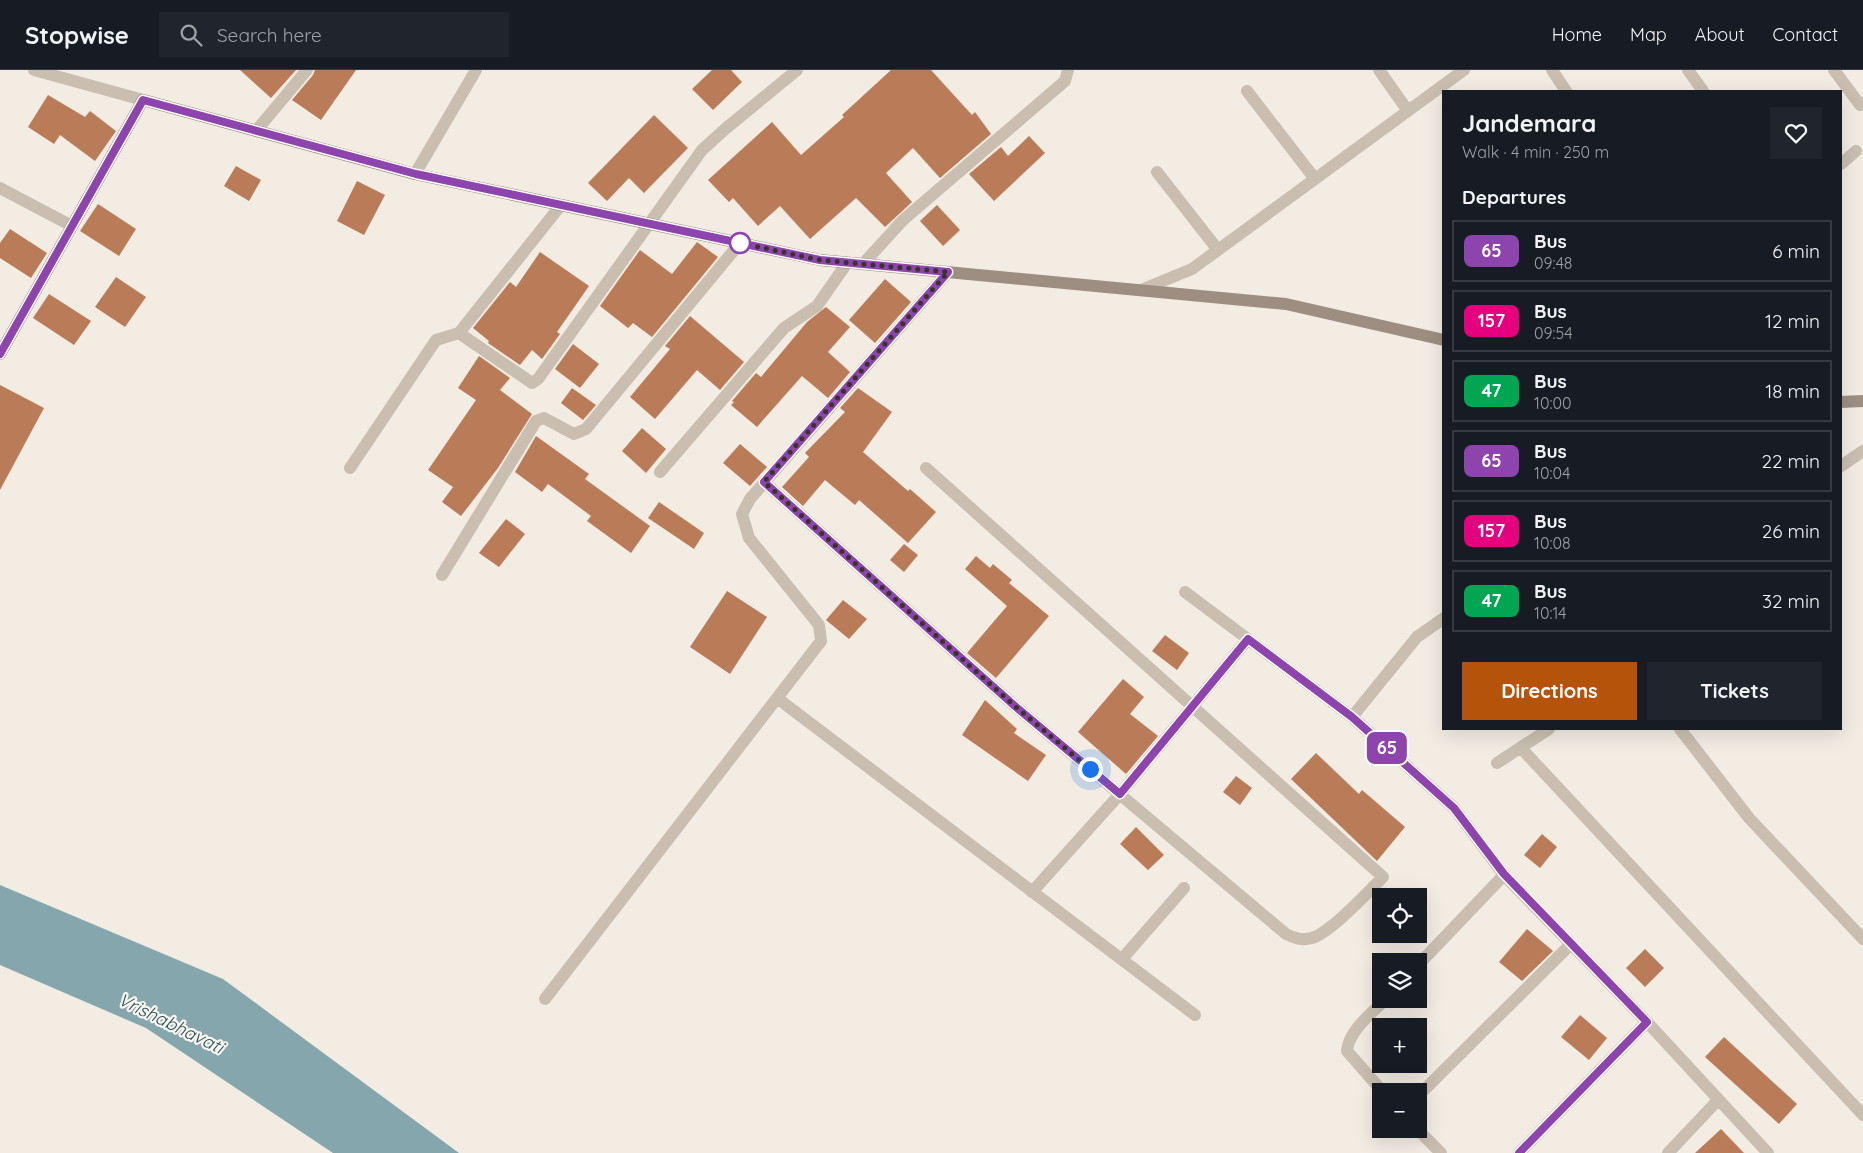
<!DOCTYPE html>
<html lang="en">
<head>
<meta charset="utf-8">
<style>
	:root { --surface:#171b24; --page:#20242c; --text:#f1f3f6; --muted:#9ea1a6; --line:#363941; --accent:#b45309 }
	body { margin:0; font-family:Quicksand,sans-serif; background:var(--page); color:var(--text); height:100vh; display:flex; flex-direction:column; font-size:19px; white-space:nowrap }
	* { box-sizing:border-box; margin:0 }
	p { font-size:16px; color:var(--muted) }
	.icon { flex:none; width:28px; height:28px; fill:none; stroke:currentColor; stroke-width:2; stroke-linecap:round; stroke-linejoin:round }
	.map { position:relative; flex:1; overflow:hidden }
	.sheet { position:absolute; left:1442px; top:20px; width:400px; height:640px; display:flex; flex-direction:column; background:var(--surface); border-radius:0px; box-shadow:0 5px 20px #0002 }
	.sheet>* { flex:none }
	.badge { padding:0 10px; border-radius:8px; font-size:18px; line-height:32px }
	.buttons { position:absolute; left:1372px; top:818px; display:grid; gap:10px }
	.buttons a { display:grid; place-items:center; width:55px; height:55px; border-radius:0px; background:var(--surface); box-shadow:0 5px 20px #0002; font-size:25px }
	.you { position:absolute; width:25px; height:25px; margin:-12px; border:4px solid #fff; border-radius:50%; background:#1a73e8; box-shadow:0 0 0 8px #1a73e833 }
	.map>.badge { position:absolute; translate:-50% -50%; box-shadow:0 0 0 2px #fff }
	h2 { padding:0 20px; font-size:19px; line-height:45px }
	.round { display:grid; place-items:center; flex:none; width:52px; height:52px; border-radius:0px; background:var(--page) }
	.head { display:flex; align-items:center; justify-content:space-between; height:85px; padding:0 20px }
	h1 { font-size:24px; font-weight:800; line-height:38px }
	.cta { display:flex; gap:10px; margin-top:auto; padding:10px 20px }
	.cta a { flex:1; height:58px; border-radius:0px; background:var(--accent); color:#fff; font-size:20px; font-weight:800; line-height:58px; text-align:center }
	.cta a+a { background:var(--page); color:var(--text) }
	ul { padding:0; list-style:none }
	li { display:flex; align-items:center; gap:15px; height:62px; margin:0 10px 8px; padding:0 10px; border:2px solid var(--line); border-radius:0px }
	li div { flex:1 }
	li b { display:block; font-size:19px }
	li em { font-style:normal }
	li .badge { min-width:55px; font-weight:700; text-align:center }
	header { display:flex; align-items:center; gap:30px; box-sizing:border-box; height:70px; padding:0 25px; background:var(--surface); border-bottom:1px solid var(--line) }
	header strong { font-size:24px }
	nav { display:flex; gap:28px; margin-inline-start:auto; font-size:18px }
	.search { width:350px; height:45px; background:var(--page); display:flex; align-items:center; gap:12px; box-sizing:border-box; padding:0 18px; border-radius:0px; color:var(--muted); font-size:19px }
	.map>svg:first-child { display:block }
	.water { fill:#85a6ac }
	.building { fill:#ba7b59 }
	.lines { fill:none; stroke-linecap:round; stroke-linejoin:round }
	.street { stroke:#c9beb0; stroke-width:12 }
	.secondary { stroke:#9d8e81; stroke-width:12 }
	.line-casing { stroke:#fff; stroke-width:11 }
	.line { stroke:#8e44ad; stroke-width:8 }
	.walk { stroke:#39322d; stroke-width:5; stroke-dasharray:0 9 }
	.stop-dot { fill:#fff; stroke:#8e44ad; stroke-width:2.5 }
	.labels { text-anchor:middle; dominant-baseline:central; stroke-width:4.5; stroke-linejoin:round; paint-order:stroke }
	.water-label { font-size:18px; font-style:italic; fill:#264e57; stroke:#f9f6ef }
</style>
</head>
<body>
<header>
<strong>Stopwise</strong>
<div class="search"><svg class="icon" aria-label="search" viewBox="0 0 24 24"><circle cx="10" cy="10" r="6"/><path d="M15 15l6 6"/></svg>Search here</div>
<nav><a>Home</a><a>Map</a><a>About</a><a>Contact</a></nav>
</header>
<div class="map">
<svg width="1863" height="1083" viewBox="0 0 1863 1083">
	<rect width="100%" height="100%" fill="#f2ece3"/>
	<!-- water -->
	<path class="water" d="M 0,815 L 223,909 L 459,1083 L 333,1083 L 146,958 L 0,895 Z"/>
	<!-- building -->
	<path class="building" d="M 240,0 L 296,0 L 271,28 Z
		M 315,0 L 356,0 L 321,50 L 292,30 L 313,5 Z
		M 712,0 L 731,0 L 742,12 L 713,40 L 692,19 Z
		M 891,0 L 931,0 L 972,45 L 975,42 L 991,64 L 940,108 L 913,78 L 886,103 L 912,132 L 885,157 L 856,128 L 810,169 L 780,136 L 758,156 L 733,128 L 729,132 L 708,110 L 772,52 L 801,85 L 844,47 L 842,45 Z
		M 48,25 L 85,47 L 90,41 L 116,61 L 95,91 L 60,65 L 54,74 L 28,57 Z
		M 654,45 L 688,78 L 644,123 L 629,108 L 607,131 L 588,113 Z
		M 1029,66 L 1045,83 L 994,131 L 969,104 L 1001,77 L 1008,86 Z
		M 236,96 L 261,110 L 249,131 L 224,116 Z
		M 357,111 L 385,125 L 364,165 L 337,151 Z
		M 98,134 L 136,159 L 119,186 L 80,161 Z
		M 937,135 L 960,160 L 943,176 L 920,151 Z
		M 10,159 L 47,183 L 31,208 L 0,188 L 0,173 Z
		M 697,172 L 718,187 L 652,267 L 633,253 L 628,258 L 600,236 L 640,180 L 672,204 Z
		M 540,182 L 589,216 L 557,262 L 560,264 L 542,289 L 532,280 L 520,295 L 488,273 L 489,271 L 473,258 L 510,212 L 516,217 Z
		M 116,207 L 146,227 L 125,257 L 95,237 Z
		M 885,209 L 911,232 L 875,273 L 849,250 Z
		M 49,224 L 91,251 L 74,275 L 33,248 Z
		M 826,237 L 850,257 L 828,282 L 850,302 L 828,328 L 802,306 L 757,357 L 731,335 L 734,332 L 732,331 L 756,303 L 761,307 L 807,252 Z
		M 690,246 L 744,292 L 720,320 L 697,300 L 655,349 L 630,327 L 670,279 L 665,276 Z
		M 573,274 L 599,294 L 580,318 L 555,299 Z
		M 479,286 L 510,308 L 500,320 L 532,344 L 498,398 L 461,446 L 442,432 L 453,417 L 428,400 L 476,330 L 458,318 Z
		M 0,315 L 44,338 L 0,420 Z
		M 572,318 L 596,335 L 583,350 L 561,333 Z
		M 858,318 L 892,342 L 863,382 L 908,421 L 910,419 L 936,442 L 908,473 L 859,430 L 855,435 L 825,410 L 803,436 L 782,417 L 809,387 L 805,383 L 845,342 L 840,338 Z
		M 642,358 L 666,379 L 646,403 L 622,381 Z
		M 536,366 L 589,404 L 585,409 L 650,456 L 631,483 L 587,451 L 591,446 L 548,414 L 542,422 L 515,402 Z
		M 740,374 L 767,397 L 750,416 L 723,393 Z
		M 659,432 L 704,463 L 694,479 L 648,448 Z
		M 506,449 L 525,464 L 499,497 L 479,483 Z
		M 904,474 L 918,485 L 904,502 L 890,490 Z
		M 976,486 L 990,498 L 993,494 L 1012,510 L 1009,513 L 1049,546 L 996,608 L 967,583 L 1007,536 L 965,499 Z
		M 727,521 L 767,547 L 730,604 L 690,577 Z
		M 843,530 L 867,549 L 849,569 L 826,550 Z
		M 1165,565 L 1189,583 L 1177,600 L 1152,581 Z
		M 1123,609 L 1144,627 L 1130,644 L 1158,666 L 1126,704 L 1078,662 Z
		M 985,630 L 1017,659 L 1014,663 L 1046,685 L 1028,711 L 962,665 Z
		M 1316,683 L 1359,724 L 1362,720 L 1405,757 L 1377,791 L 1291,709 Z
		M 1236,706 L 1252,718 L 1240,735 L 1223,722 Z
		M 1136,757 L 1164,785 L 1148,800 L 1120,774 Z
		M 1542,764 L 1557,777 L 1540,798 L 1524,785 Z
		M 1527,859 L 1553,881 L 1522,911 L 1499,892 Z
		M 1645,879 L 1664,898 L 1645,917 L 1626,898 Z
		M 1580,945 L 1607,968 L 1589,990 L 1561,967 Z
		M 1724,967 L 1797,1034 L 1779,1054 L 1705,987 Z
		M 1721,1059 L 1744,1083 L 1695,1083 Z"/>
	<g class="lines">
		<!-- street -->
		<path class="street" d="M 34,0 L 143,30
			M 1379,0 L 1408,41
			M 1552,0 L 1566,21
			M 1688,0 L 1703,21
			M 1834,0 L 1860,35 L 1863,33
			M 1247,21 L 1315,109
			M 256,61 L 307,0
			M 1841,94 L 1856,81
			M 1157,102 L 1218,180
			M 415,104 L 476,0
			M 0,118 L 72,156
			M 561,135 L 459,263 L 532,313 L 538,309 L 702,80 L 724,60 L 797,0
			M 863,194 L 903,150 L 1065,11 L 1068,0
			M 1141,220 L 1192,199 L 1464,0
			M 1841,396 L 1863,381
			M 350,398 L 436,270 L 459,263
			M 660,402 L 784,258 L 817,236 L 847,193
			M 764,412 L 1016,637 L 1286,864 C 1294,868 1302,871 1312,868 C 1331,862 1367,823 1383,807 L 926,398
			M 442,505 L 536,351 L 544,348 L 574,364 L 586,359 L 740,173
			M 1185,522 L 1352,647
			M 1444,548 L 1417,567 L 1352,647 L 1454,738 L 1504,805 L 1647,952 L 1768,1083
			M 777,628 L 1195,945
			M 1680,659 L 1749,748 L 1863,869
			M 1521,678 L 1863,1045
			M 1497,693 L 1549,659
			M 1032,822 L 1120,724 L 1248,569
			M 1122,889 L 1184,818
			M 1419,894 L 1504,805
			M 545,929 L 821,571 L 819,555 L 749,468 L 742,444 L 750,429 L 948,202
			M 1382,1021 L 1347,981 C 1349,960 1372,943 1386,929
			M 1419,1025 L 1570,875
			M 1417,1059 L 1441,1083
			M 1519,1083 L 1647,952
			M 1668,1083 L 1718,1030"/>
		<!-- secondary -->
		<path class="secondary" d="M 0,284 L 143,30 L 415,104 L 820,190 L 1286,234 L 1444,270
			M 1841,332 L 1863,331"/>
	</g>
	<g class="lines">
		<defs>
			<path id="line" d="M 0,284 L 143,30 L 416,104 L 820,190 L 948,202 L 764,412 L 1016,637 L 1120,724 L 1248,569 L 1352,647 L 1454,738 L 1504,804 L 1647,952 L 1519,1083"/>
		</defs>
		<!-- line casing -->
		<use href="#line" class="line-casing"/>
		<!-- line -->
		<use href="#line" class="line"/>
		<!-- walk -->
		<path class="walk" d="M 740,173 L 820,190 L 948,202 L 764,412 L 1016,637 L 1090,699"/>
	</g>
	<!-- markers -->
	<circle class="stop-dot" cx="740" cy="173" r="10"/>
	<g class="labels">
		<!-- water labels -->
		<g class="water-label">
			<text transform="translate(171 953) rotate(26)">Vrishabhavati</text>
		</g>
	</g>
</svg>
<div class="buttons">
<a><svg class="icon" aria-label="locate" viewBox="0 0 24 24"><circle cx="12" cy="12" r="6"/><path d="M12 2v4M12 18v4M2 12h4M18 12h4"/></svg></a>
<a><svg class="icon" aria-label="layers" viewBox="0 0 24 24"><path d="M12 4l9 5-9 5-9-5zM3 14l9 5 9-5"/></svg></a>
<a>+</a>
<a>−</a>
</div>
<div class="you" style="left:1090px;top:699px"></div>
<b class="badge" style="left:1387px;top:678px;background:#8e44ad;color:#fff">65</b>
<section class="sheet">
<div class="head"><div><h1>Jandemara</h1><p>Walk · 4 min · 250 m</p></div><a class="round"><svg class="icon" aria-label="heart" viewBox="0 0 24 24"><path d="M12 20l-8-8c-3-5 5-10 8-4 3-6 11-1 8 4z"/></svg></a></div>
<h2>Departures</h2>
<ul>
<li><span class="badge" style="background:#8e44ad;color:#fff">65</span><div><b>Bus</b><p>09:48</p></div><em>6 min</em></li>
<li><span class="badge" style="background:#e6007e;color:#fff">157</span><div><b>Bus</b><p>09:54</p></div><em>12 min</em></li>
<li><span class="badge" style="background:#00a651;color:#fff">47</span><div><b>Bus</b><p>10:00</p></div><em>18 min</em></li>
<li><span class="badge" style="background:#8e44ad;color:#fff">65</span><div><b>Bus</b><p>10:04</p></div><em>22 min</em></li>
<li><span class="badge" style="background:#e6007e;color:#fff">157</span><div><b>Bus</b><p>10:08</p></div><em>26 min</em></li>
<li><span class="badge" style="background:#00a651;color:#fff">47</span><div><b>Bus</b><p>10:14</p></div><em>32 min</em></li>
</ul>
<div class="cta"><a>Directions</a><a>Tickets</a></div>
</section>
</div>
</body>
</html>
